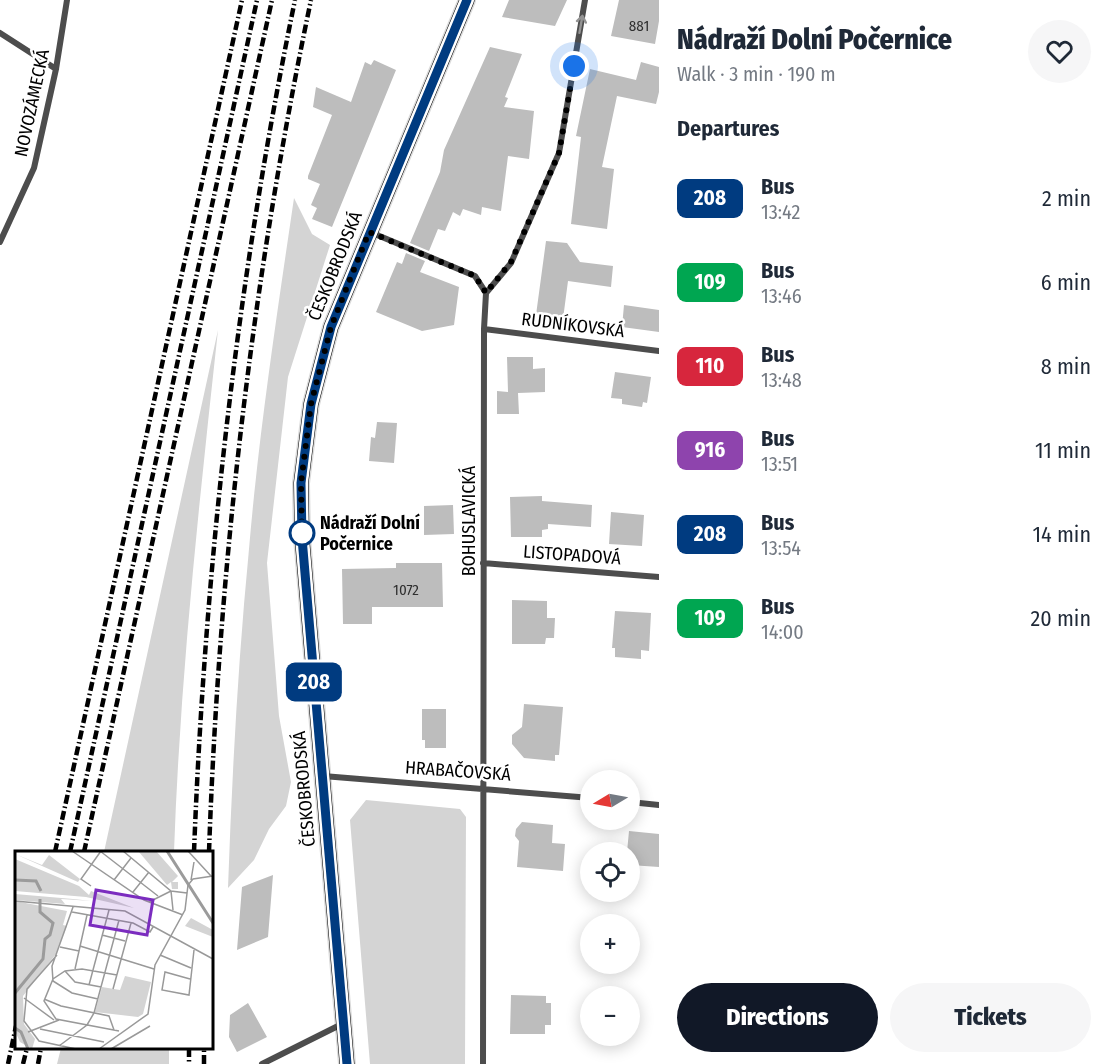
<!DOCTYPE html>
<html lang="en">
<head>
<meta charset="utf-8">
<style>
	:root { --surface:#fff; --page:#f6f6f7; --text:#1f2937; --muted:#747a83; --accent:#111827 }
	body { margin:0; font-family:"Fira Sans Condensed",sans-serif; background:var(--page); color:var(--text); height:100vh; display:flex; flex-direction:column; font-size:22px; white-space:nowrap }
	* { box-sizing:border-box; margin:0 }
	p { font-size:20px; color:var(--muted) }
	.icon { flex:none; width:33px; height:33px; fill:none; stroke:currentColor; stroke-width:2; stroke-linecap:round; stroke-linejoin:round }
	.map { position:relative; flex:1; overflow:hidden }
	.details { display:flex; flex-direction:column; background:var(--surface); width:450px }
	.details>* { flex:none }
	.badge { padding:0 12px; border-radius:9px; font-size:21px; line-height:39px }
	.needle { width:39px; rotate:260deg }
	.controls { position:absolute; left:580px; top:770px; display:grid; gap:12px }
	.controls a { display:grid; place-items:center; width:60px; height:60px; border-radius:50%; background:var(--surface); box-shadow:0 3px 15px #0003; font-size:30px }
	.you { position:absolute; width:30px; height:30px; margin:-15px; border:4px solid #fff; border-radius:50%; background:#1a73e8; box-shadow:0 0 0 9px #1a73e833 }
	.map>.badge { position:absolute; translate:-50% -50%; box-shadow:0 0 0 3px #fff }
	h2 { padding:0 18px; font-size:22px; line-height:54px }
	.round { display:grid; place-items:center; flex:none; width:63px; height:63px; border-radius:32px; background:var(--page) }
	.summary { display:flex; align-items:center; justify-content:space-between; height:102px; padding:0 18px }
	h1 { font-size:28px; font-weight:800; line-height:45px }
	.primary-button { display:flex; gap:12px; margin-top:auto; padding:12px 18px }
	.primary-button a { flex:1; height:69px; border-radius:36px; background:var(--accent); color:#fff; font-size:24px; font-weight:800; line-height:69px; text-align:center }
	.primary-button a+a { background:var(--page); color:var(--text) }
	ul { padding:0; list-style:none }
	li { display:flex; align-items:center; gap:18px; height:84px; padding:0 18px }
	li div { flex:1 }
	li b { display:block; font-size:22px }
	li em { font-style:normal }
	li .badge { min-width:66px; font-weight:700; text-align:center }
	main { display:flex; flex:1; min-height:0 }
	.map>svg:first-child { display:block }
	.green { fill:#d4d4d4 }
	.building { fill:#bdbdbd }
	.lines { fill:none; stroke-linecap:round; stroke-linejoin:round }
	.primary-casing { stroke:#dbdbdb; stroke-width:18 }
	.minor { stroke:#4d4d4d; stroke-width:6 }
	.primary { stroke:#000; stroke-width:15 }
	.rail { stroke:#000; stroke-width:4.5; stroke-dasharray:9 3 1.5 3; stroke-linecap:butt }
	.oneway { stroke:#949494 }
	.line-casing { stroke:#fff; stroke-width:14 }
	.line { stroke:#003b80; stroke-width:9 }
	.walk { stroke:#000; stroke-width:6; stroke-dasharray:0 10.8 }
	.stop-dot { fill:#fff; stroke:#003b80; stroke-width:3 }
	.labels { text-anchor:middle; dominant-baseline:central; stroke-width:5; stroke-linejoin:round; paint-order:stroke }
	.number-label { font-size:15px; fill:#2f2f2f }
	.street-label { font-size:18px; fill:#000; stroke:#fff }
	.stop-label { font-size:18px; font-weight:bold; fill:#000; stroke:#fff; text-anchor:start }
	.inset-river { fill:none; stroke:#9b9b9b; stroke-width:3 }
	.inset-road { fill:none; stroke:#999; stroke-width:1.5 }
	.view { fill:#7b2cbf; fill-opacity:0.15; stroke:#7b2cbf; stroke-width:3 }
	.inset-edge { fill:none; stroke:#000; stroke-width:3 }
</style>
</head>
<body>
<main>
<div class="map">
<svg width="659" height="1064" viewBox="0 0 659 1064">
	<rect width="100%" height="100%" fill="#fff"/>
	<!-- green -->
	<path class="green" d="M 294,198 L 312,234 L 330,245 L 288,377 L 267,563 L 279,716 L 291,782 L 286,806 L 269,829 L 254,860 L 228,888 C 232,775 238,662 249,549 C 259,431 277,314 294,198 Z
		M 218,330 C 199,504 180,678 174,852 L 104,852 Z
		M 366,800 L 460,809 L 466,817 L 465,1064 L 370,1064 L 350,820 Z
		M 61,1048 L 169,1048 L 169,1064 L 57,1064 Z"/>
	<!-- building -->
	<path class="building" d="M 509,0 L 567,0 L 555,26 L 502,17 Z
		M 619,0 L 659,0 L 659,21 L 655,44 L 611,36 Z
		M 490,47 L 522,54 L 505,97 L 508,98 L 504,107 L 534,111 L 529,159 L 508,156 L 501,211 L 482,207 L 481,215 L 463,209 L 460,216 L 453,212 L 445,231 L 438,229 L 429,251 L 410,243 L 440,172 L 444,150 Z
		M 374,60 L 396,70 L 332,227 L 312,219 L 317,208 L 311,205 L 320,184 L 308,179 L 308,176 L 332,115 L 313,107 L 316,87 L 351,102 L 365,62 L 371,65 Z
		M 641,62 L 659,67 L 659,92 L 656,104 L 617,96 L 602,167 L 614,169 L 607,229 L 571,224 L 581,137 L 576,136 L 590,69 L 636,80 Z
		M 546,241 L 567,243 L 580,262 L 613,266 L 611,287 L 568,281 L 563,319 L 536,315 Z
		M 406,253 L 425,261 L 420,272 L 459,287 L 454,325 L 422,331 L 376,312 L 397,262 L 402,264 Z
		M 624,305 L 659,310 L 659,332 L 622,327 Z
		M 507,357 L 533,357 L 533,369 L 545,368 L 545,392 L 518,393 L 519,414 L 497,414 L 497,391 L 508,392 Z
		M 615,372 L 651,377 L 647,403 L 643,402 L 642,407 L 622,404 L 622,399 L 611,398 Z
		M 377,422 L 397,423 L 394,463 L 369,461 L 371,437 L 375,438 Z
		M 542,496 L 542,501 L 592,505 L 591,527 L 548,524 L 548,529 L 542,530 L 542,537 L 511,537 L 510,497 Z
		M 453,505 L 454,534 L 424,535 L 424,506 Z
		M 611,512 L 644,515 L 642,546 L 609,544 Z
		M 396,563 L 442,563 L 443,607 L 372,607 L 372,624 L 343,624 L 342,569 L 396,568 Z
		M 512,600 L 547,601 L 547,618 L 555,618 L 554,638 L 546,638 L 545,644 L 512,644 Z
		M 615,611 L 651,613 L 649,651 L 641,650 L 641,659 L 615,657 L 615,648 L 612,648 Z
		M 524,704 L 563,707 L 559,755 L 555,755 L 555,761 L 524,758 L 512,744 L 512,735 L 522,727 Z
		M 422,709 L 446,709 L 446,748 L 425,748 L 425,740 L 422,740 Z
		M 522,822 L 553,825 L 552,843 L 565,844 L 563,871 L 517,867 L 519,841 L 515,836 L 516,829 Z
		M 629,831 L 659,834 L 659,867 L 630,865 L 630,852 L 627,852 Z
		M 273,875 L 268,937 L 237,950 L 242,887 Z
		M 511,995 L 546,996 L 546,1003 L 551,1003 L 551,1025 L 545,1025 L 545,1034 L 510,1034 Z
		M 248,1003 L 267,1037 L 237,1052 L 229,1037 L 230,1015 Z"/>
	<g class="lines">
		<defs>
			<path id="primary" d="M 347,1064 L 302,538 L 301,483 L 311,404 L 331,327 L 467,0"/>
		</defs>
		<!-- primary casing -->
		<use href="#primary" class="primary-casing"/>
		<!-- minor -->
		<path class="minor" d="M 0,33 L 56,69
			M 370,232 L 475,276 L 486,293
			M 0,242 L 34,168 L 56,69 L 67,0
			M 484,329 L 659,351
			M 483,563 L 659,577
			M 323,776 L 591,798
			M 630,802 L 659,805
			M 262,1064 L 342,1024
			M 483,1064 L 484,329 L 486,293 L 511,263 L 559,153 L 585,0"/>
		<!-- primary -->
		<use href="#primary" class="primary"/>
		<!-- rail -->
		<path class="rail" d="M 55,852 L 242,0
			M 70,852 L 257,0
			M 84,852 L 272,0
			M 194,852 C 205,567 237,280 295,0
			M 209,852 C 219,567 252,280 311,0
			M 189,1048 L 189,1064
			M 8,1064 L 16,1026
			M 23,1064 L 27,1048
			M 38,1064 L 41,1048
			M 204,1064 L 204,1048"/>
	</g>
	<!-- one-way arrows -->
	<defs><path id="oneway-shaft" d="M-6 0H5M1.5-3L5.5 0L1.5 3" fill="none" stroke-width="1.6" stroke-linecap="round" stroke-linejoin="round" transform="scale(1.5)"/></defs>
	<use class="oneway" href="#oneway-shaft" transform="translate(581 24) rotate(-80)"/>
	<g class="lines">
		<defs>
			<path id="line" d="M 347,1064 L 302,538 L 301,483 L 311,404 L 331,327 L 467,0"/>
		</defs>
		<!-- line casing -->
		<use href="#line" class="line-casing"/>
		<!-- line -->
		<use href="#line" class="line"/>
		<!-- walk -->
		<path class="walk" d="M 302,533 L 302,538 L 301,483 L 311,404 L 331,327 L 369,232 L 475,276 L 486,293 L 511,262 L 559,153 L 574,66"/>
	</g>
	<!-- markers -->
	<circle class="stop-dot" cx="302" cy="533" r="12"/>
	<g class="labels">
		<!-- number labels -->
		<g class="number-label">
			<text x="639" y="26">881</text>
			<text x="406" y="590">1072</text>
		</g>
		<!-- street labels -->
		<g class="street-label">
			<text transform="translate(32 103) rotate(-78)">NOVOZÁMECKÁ</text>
			<text transform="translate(335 266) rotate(-68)">ČESKOBRODSKÁ</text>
			<text transform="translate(573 325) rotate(7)">RUDNÍKOVSKÁ</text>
			<text transform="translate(469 521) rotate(-90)">BOHUSLAVICKÁ</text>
			<text transform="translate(572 555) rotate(4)">LISTOPADOVÁ</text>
			<text transform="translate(458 771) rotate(4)">HRABAČOVSKÁ</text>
			<text transform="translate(304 789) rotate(-95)">ČESKOBRODSKÁ</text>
		</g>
		<!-- stop labels -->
		<g class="stop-label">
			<text x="320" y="523">Nádraží Dolní<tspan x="320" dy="21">Počernice</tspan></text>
		</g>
	</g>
	<!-- overview -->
	<g transform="translate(15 851)">
		<rect width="198" height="198" fill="#fff"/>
		<path d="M 141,0 L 163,25 L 157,31 L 163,31 L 163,38 L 157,38 L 156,31 L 152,34 L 124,1 ZM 0,3 L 27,14 L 34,4 L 65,28 L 63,31 ZM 0,8 L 64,35 L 74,44 L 76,40 L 119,57 L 71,46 L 0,40 ZM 0,43 L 58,48 L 77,50 L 46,48 L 50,53 L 0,49 ZM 0,50 L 52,60 L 48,74 L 52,75 L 41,103 L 8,145 L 9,173 L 20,188 L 17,198 L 5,191 L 0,180 ZM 176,67 L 198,79 L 198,86 L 170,75 ZM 110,125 L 136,131 L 128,163 L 123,166 L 80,161 L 87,136 L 105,139 Z" fill="#d4d4d4"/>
		<path class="inset-river" d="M 152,0 L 198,72M 0,29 L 21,30 L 26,40M 0,142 L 28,108 L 30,88 L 35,84 L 38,72 L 25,61 L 25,48M 0,177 L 6,181 L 13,198"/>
		<path class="inset-road" d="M 57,0 L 129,49 L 168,64M 85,0 L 143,45M 108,0 L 156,40 L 172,42M 173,0 L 196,25M 99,29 L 116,7M 176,29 L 179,11M 76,35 L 66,28 L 86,0M 156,40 L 158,59M 118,41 L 134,21M 0,50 L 110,60 L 198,108M 134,51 L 156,40M 58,56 L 37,115 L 38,130 L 57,142 L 83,148M 57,61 L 118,72 L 135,81 L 138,76M 87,84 L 110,90M 65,95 L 139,118M 45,96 L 64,100M 42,104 L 12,138 L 9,170 L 24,190 L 61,198M 145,104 L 176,117M 60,118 L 72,64M 50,120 L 60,131 L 86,136M 102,124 L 67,118 L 50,120 L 38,128 L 29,150 L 41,168 L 104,180M 175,128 L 150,121 L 147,139 L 174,144 L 179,99M 74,134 L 94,59M 98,138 L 116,72M 9,147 L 39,169M 29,148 L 46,155 L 94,165 L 99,179M 25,178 L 89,191M 13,181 L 44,169M 44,195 L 72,174 L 79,162 L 104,69M 84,198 L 133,163 L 140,114 L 170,59 L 173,34 L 178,28 L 198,25M 96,198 L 135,175"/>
		<path class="view" d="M 81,39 L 138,49 L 132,84 L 75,74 Z"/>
		<rect width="198" height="198" class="inset-edge"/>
	</g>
</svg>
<div class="controls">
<a><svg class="needle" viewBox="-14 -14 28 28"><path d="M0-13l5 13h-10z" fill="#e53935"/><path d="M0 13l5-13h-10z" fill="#747a83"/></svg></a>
<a><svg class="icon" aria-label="locate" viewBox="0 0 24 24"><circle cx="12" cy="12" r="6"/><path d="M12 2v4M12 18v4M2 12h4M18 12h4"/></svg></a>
<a>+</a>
<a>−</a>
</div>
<div class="you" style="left:574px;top:66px"></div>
<b class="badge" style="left:314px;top:682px;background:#003b80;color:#fff">208</b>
</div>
<section class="details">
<div class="summary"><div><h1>Nádraží Dolní Počernice</h1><p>Walk · 3 min · 190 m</p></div><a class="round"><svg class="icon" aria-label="heart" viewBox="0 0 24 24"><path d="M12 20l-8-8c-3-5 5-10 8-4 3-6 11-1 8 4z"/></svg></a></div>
<h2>Departures</h2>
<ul>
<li><span class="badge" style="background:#003b80;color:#fff">208</span><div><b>Bus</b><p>13:42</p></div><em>2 min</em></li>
<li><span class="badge" style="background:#00a651;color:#fff">109</span><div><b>Bus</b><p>13:46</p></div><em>6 min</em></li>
<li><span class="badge" style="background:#d7263d;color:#fff">110</span><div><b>Bus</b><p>13:48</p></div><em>8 min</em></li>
<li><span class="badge" style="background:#8e44ad;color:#fff">916</span><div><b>Bus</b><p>13:51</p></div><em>11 min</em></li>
<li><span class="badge" style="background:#003b80;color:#fff">208</span><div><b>Bus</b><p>13:54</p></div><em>14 min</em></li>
<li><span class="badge" style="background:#00a651;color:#fff">109</span><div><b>Bus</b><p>14:00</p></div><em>20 min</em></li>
</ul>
<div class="primary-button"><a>Directions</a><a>Tickets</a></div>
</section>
</main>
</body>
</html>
